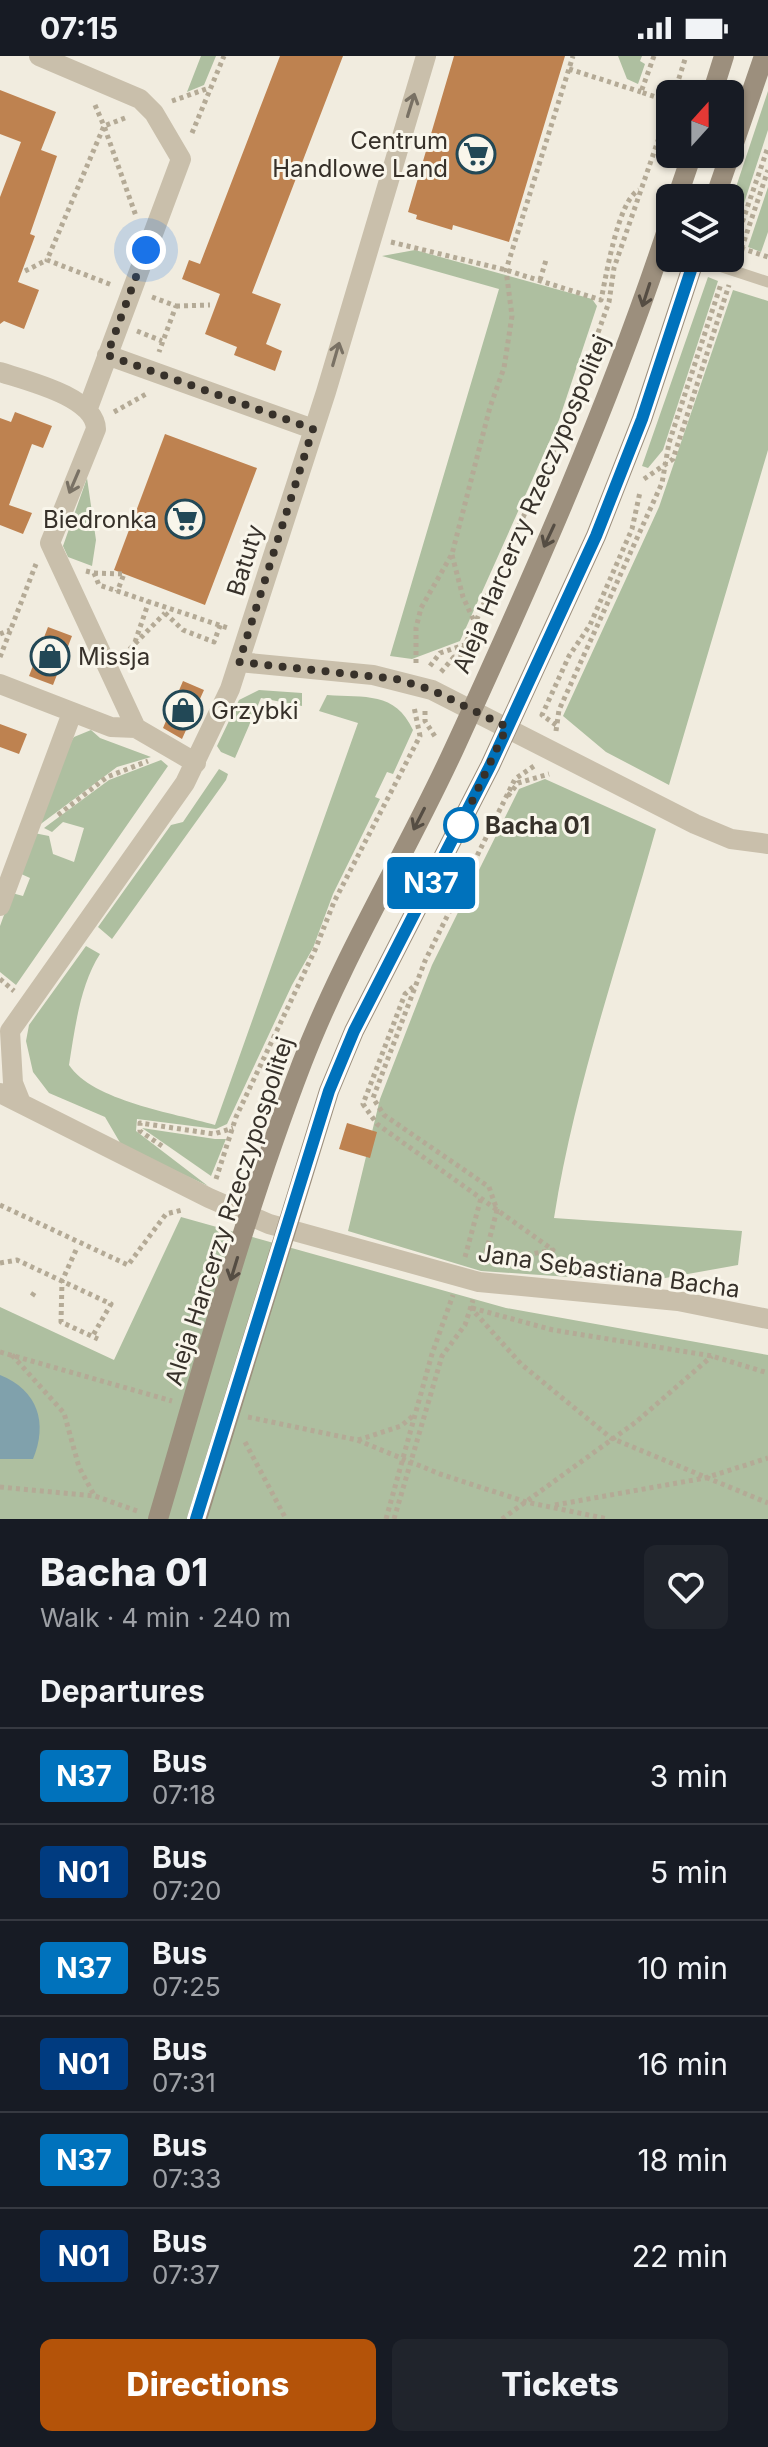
<!DOCTYPE html>
<html lang="en">
<head>
<meta charset="utf-8">
<style>
	:root { --surface:#171b24; --page:#20242c; --text:#f1f3f6; --muted:#9ea1a6; --line:#363941; --accent:#b45309 }
	body { margin:0; font-family:Inter,sans-serif; background:var(--page); color:var(--text); height:100vh; display:flex; flex-direction:column; font-size:30px; white-space:nowrap }
	* { box-sizing:border-box; margin:0 }
	p { font-size:26px; color:var(--muted) }
	.icon { flex:none; width:44px; height:44px; fill:none; stroke:currentColor; stroke-width:2; stroke-linecap:round; stroke-linejoin:round }
	.map { position:relative; height:1463px; overflow:hidden }
	.sheet { display:flex; flex-direction:column; background:var(--surface); flex:1 }
	.sheet>* { flex:none }
	.badge { padding:0 16px; border-radius:6px; font-size:28px; line-height:52px }
	.needle { width:52px; rotate:21deg }
	.fabs { position:absolute; left:656px; top:24px; display:grid; gap:16px }
	.fabs a { display:grid; place-items:center; width:88px; height:88px; border-radius:12px; background:var(--surface); box-shadow:0 2px 6px #0004; font-size:40px }
	.you { position:absolute; width:40px; height:40px; margin:-20px; border:6px solid #fff; border-radius:50%; background:#1a73e8; box-shadow:0 0 0 12px #1a73e833 }
	.map>.badge { position:absolute; translate:-50% -50%; box-shadow:0 0 0 4px #fff }
	h2 { padding:0 40px; font-size:30px; line-height:72px }
	.round { display:grid; place-items:center; flex:none; width:84px; height:84px; border-radius:12px; background:var(--page) }
	.head { display:flex; align-items:center; justify-content:space-between; height:136px; padding:0 40px }
	h1 { font-size:38px; font-weight:800; line-height:60px }
	.cta { display:flex; gap:16px; margin-top:auto; padding:16px 40px }
	.cta a { flex:1; height:92px; border-radius:12px; background:var(--accent); color:#fff; font-size:32px; font-weight:800; line-height:92px; text-align:center }
	.cta a+a { background:var(--page); color:var(--text) }
	ul { padding:0; list-style:none }
	li { display:flex; align-items:center; gap:24px; height:96px; padding:0 40px; border-top:2px solid var(--line) }
	li div { flex:1 }
	li b { display:block; font-size:30px }
	li em { font-style:normal }
	li .badge { min-width:88px; font-weight:700; text-align:center }
	.status { display:flex; justify-content:space-between; align-items:center; height:56px; padding:0 40px; background:var(--surface); direction:ltr }
	.status svg { height:22px; fill:currentColor }
	.map>svg:first-child { display:block }
	.green { fill:#aebfa0 }
	.water { fill:#80a1ac }
	.building { fill:#be8250 }
	.lines { fill:none; stroke-linecap:round; stroke-linejoin:round }
	.path { stroke:#b4aa96; stroke-width:5; stroke-dasharray:4 4; stroke-linecap:butt }
	.lane { stroke:#c9bfab; stroke-width:11 }
	.street { stroke:#c9bfab; stroke-width:20 }
	.secondary { stroke:#9c8f7d; stroke-width:20 }
	.oneway { stroke:#797164 }
	.oneway2 { stroke:#554d43 }
	.line-casing { stroke:#fff; stroke-width:18 }
	.line { stroke:#0072bc; stroke-width:12 }
	.walk { stroke:#37312a; stroke-width:8; stroke-dasharray:0 14.4 }
	.stop-dot { fill:#fff; stroke:#0072bc; stroke-width:4 }
	.labels { text-anchor:middle; dominant-baseline:central; stroke-width:6; stroke-linejoin:round; paint-order:stroke }
	.poi-label { font-size:24px; fill:#37312a; stroke:#f9f6eb; text-anchor:end }
	.street-label { font-size:24px; fill:#37312a; stroke:#f9f6eb }
	.stop-label { font-size:24px; font-weight:bold; fill:#37312a; stroke:#f9f6eb; text-anchor:start }
</style>
</head>
<body>
<div class="status"><b>07:15</b><svg viewBox="0 0 49 12"><path d="M0 12V9h3v3zM5 12V6h3v6zM10 12V3h3v9zM15 12V0h3v12zM26 1h20v11H26zM47 4h2v5h-2z"/></svg></div>
<div class="map">
<svg width="768" height="1463" viewBox="0 0 768 1463">
	<rect width="100%" height="100%" fill="#f1ecdf"/>
	<!-- green -->
	<path class="green" d="M 201,0 L 216,0 L 204,29 L 187,36 Z
		M 618,0 L 642,0 L 640,5 L 645,8 L 638,28 L 627,23 Z
		M 768,35 L 768,74 L 730,190 L 730,149 Z
		M 768,131 L 768,176 L 761,196 L 748,191 Z
		M 415,194 L 592,243 L 597,250 L 559,364 L 460,585 L 412,603 L 390,600 L 499,233 L 382,200 Z
		M 708,221 L 718,225 L 663,394 L 648,412 L 642,410 Z
		M 733,234 L 768,245 L 768,394 L 669,729 L 606,696 L 563,660 L 659,451 Z
		M 87,422 L 96,484 L 92,510 L 68,501 L 63,490 Z
		M 259,634 L 302,637 L 302,650 L 261,642 L 235,702 L 221,696 L 217,690 L 239,644 Z
		M 327,639 C 365,642 395,635 413,674 L 393,718 L 387,716 L 375,741 L 380,743 L 333,838 L 313,892 L 292,929 L 227,1068 L 216,1073 L 137,1063 L 136,1075 L 208,1130 L 122,1090 L 105,1061 L 49,1037 L 33,1016 L 26,985 L 29,969 L 86,890 L 100,898 C 80,929 75,972 69,1009 C 93,1045 174,1057 215,1069 L 358,667 L 319,655 Z
		M 91,674 L 100,682 L 151,701 L 117,711 L 38,770 L 68,690 L 74,681 Z
		M 161,704 L 168,710 L 16,929 L 0,916 L 0,870 L 12,837 L 23,840 L 30,822 L 19,817 L 34,777 L 49,780 L 53,798 L 74,806 L 84,772 L 63,766 L 52,776 L 44,772 L 109,724 Z
		M 219,713 L 228,718 L 226,724 L 112,883 L 98,871 L 171,769 L 183,766 Z
		M 545,723 L 656,773 C 620,902 575,1029 554,1162 L 742,1175 L 738,1209 L 643,1226 L 481,1215 L 348,1175 L 380,1043 L 432,909 L 519,733 Z
		M 142,1072 L 215,1083 L 226,1083 L 211,1120 Z
		M 181,1161 L 506,1252 L 768,1299 L 768,1463 L 0,1463 L 0,1251 L 114,1304 Z"/>
	<!-- water -->
	<path class="water" d="M 0,1319 C 38,1334 48,1367 33,1403 L 0,1403 Z"/>
	<!-- building -->
	<path class="building" d="M 280,0 L 343,0 L 252,237 L 281,248 L 266,288 L 282,295 L 275,315 L 234,299 L 237,291 L 205,278 L 220,238 L 182,223 L 189,204 L 200,208 Z
		M 454,0 L 565,0 L 509,186 L 453,169 L 452,174 L 416,163 L 417,159 L 408,156 Z
		M 0,34 L 56,56 L 41,94 L 57,100 L 30,178 L 35,180 L 18,226 L 39,234 L 24,273 L 4,265 L 0,268 L 0,141 L 21,86 L 0,78 Z
		M 15,356 L 52,370 L 43,392 L 32,388 L 9,449 L 32,457 L 23,478 L 0,469 L 0,362 L 11,366 Z
		M 165,378 L 257,412 L 205,549 L 114,514 Z
		M 48,571 L 72,580 L 53,629 L 29,620 Z
		M 183,625 L 204,634 L 182,683 L 163,672 Z
		M 0,668 L 27,678 L 19,698 L 0,691 Z
		M 347,1067 L 377,1076 L 370,1102 L 339,1093 Z"/>
	<g class="lines">
		<!-- path -->
		<path class="path" d="M 654,0 L 641,36 L 670,46
			M 569,13 L 641,36
			M 674,38 L 686,0
			M 172,45 L 209,32
			M 95,49 L 104,70 L 47,204 L 112,229
			M 125,62 L 104,70 L 136,160
			M 192,77 L 224,0
			M 391,186 L 506,214 L 601,244 C 606,221 618,144 639,134
			M 741,192 L 768,201
			M 732,196 L 768,91
			M 739,200 L 768,114
			M 25,215 L 47,204
			M 540,224 L 546,204
			M 152,241 L 176,250 L 159,296
			M 176,250 L 210,249
			M 137,275 L 162,285
			M 114,356 L 148,337
			M 644,423 L 673,403 L 729,229
			M 452,499 L 463,541 L 475,567
			M 86,515 L 94,517 L 99,529 L 228,572
			M 94,517 L 124,518 L 117,536
			M 165,557 L 183,574 L 214,586 L 221,567
			M 0,578 L 10,574
			M 135,586 L 149,545
			M 124,599 L 165,557
			M 460,600 L 565,369 L 609,246 L 614,212 L 670,50
			M 0,601 L 36,508
			M 416,607 L 416,572 L 421,552 L 452,498 L 490,351 L 504,312 L 512,260 L 506,214 L 573,0
			M 430,610 L 440,597 L 464,589
			M 441,616 L 454,601 L 470,604
			M 425,655 L 425,665 L 436,682
			M 556,669 L 542,659 L 569,600 L 590,569 L 632,473 L 640,436
			M 556,675 L 559,654 L 662,427 L 669,387 L 721,228
			M 508,740 L 518,727 L 549,718
			M 58,759 L 107,721 L 148,705
			M 0,923 L 14,935
			M 413,931 L 405,938 L 363,1048 L 377,1068 L 553,1194 L 498,1204
			M 162,1090 L 140,1075 L 140,1067 L 214,1078 L 233,1072
			M 216,1123 L 236,1061 L 315,894 L 334,846 L 420,680 L 414,651
			M 0,1149 L 128,1209 L 166,1158 L 182,1154
			M 76,1194 L 62,1225 L 61,1266 L 98,1283
			M 465,1201 L 481,1142
			M 484,1204 L 497,1154 L 489,1131 L 384,1059 L 373,1042 L 425,905 L 515,723 L 534,710
			M 0,1207 L 17,1204 L 111,1248 L 92,1281
			M 32,1240 L 36,1234
			M 470,1251 L 521,1308 L 611,1382 L 768,1447
			M 472,1252 L 553,1274 L 712,1300 L 768,1317
			M 0,1296 L 172,1345
			M 12,1299 L 64,1357 L 79,1411 L 94,1439
			M 248,1361 L 357,1384 L 440,1418 L 526,1446 L 608,1463
			M 358,1384 L 401,1370 L 414,1359
			M 245,1386 L 286,1463
			M 0,1431 L 95,1440 L 140,1456
			M 555,1449 L 705,1422 L 768,1402
			M 386,1463 L 432,1298 L 453,1239
			M 394,1463 L 442,1300 L 465,1269 L 473,1244
			M 502,1463 L 636,1366 L 712,1300"/>
		<!-- lane -->
		<path class="lane" d="M 695,202 L 768,226"/>
		<!-- street -->
		<path class="street" d="M 39,0 L 140,43 L 154,57 L 181,103 L 88,352
			M 107,299 L 313,373
			M 0,316 C 28,325 95,341 96,373 L 50,487 L 136,672
			M 239,606 L 373,619 L 432,634 L 695,768 L 731,783 L 768,788
			M 0,628 L 111,671 L 136,672 L 196,707
			M 0,850 L 72,657
			M 0,1037 L 209,1142 L 269,1168 L 479,1226 L 678,1245 L 768,1263
			M 21,1047 L 13,1027 L 10,975 L 185,727 L 230,633 L 326,336 L 426,0"/>
		<!-- secondary -->
		<path class="secondary" d="M 712,38 L 724,0
			M 677,142 L 692,98
			M 715,142 L 764,0
			M 158,1463 C 203,1311 245,1155 302,1007 C 344,898 406,798 455,691 C 534,519 611,345 670,165
			M 197,1463 L 329,1035 L 354,975 L 490,710 L 596,480 L 642,363 L 695,202"/>
	</g>
	<!-- one-way arrows -->
	<defs><path id="oneway-shaft" d="M-6 0H5M1.5-3L5.5 0L1.5 3" fill="none" stroke-width="1.6" stroke-linecap="round" stroke-linejoin="round" transform="scale(2)"/></defs>
	<g class="oneway">
		<use href="#oneway-shaft" transform="translate(411 49) rotate(-73)"/>
		<use href="#oneway-shaft" transform="translate(336 298) rotate(-74)"/>
		<use href="#oneway-shaft" transform="translate(74 426) rotate(113)"/>
	</g>
	<g class="oneway2">
		<use href="#oneway-shaft" transform="translate(646 239) rotate(108)"/>
		<use href="#oneway-shaft" transform="translate(549 480) rotate(115)"/>
		<use href="#oneway-shaft" transform="translate(419 763) rotate(117)"/>
		<use href="#oneway-shaft" transform="translate(234 1213) rotate(107)"/>
	</g>
	<g class="lines">
		<defs>
			<path id="line" d="M 196,1463 L 329,1035 L 354,975 L 490,710 L 596,480 L 642,363 L 695,202"/>
		</defs>
		<!-- line casing -->
		<use href="#line" class="line-casing"/>
		<!-- line -->
		<use href="#line" class="line"/>
		<!-- walk -->
		<path class="walk" d="M 146,194 L 107,299 L 313,373 L 239,606 L 396,623 L 432,634 L 507,671 L 461,769"/>
	</g>
	<!-- icons -->
	<defs>
		<symbol id="supermarket-ring" viewBox="-11 -11 22 22"><circle r="9.5" fill="#f9f6eb" stroke="#224856" stroke-width="1.5"/><path d="M-6-5.5h2.5l.6 2H6L4.5 2H-2.5L-4.4-4H-6ZM-1.5 3.2a1.3 1.3 0 1 0 .1 0ZM3 3.2a1.3 1.3 0 1 0 .1 0Z" fill="#224856"/></symbol>
		<symbol id="shop-ring" viewBox="-11 -11 22 22"><circle r="9.5" fill="#f9f6eb" stroke="#224856" stroke-width="1.5"/><path d="M-5-2.5h2.3a2.7 3.5 0 0 1 5.4 0H5L5.5 6h-11ZM-1.5-2.5h3a1.5 2.3 0 0 0-3 0Z" fill="#224856"/></symbol>
	</defs>
	<g fill-rule="evenodd">
		<use href="#supermarket-ring" x="454" y="76" width="44" height="44"/>
		<use href="#supermarket-ring" x="163" y="441" width="44" height="44"/>
		<use href="#shop-ring" x="28" y="578" width="44" height="44"/>
		<use href="#shop-ring" x="161" y="632" width="44" height="44"/>
	</g>
	<!-- markers -->
	<circle class="stop-dot" cx="461" cy="769" r="16"/>
	<g class="labels">
		<!-- poi labels -->
		<g class="poi-label">
			<text x="448" y="84">Centrum<tspan x="448" dy="28">Handlowe Land</tspan></text>
			<text x="157" y="463">Biedronka</text>
			<text x="78" y="600" text-anchor="start">Missja</text>
			<text x="211" y="654" text-anchor="start">Grzybki</text>
		</g>
		<!-- street labels -->
		<g class="street-label">
			<text transform="translate(531 448) rotate(-67)">Aleja Harcerzy Rzeczypospolitej</text>
			<text transform="translate(245 504) rotate(-73)">Batuty</text>
			<text transform="translate(229 1155) rotate(-72)">Aleja Harcerzy Rzeczypospolitej</text>
			<text transform="translate(609 1215) rotate(8)">Jana Sebastiana Bacha</text>
		</g>
		<!-- stop labels -->
		<g class="stop-label">
			<text x="485" y="769">Bacha 01</text>
		</g>
	</g>
</svg>
<div class="fabs">
<a><svg class="needle" viewBox="-14 -14 28 28"><path d="M0-13l5 13h-10z" fill="#e53935"/><path d="M0 13l5-13h-10z" fill="#9ea1a6"/></svg></a>
<a><svg class="icon" aria-label="layers" viewBox="0 0 24 24"><path d="M12 4l9 5-9 5-9-5zM3 14l9 5 9-5"/></svg></a>
</div>
<div class="you" style="left:146px;top:194px"></div>
<b class="badge" style="left:431px;top:827px;background:#0072bc;color:#fff">N37</b>
</div>
<section class="sheet">
<div class="head"><div><h1>Bacha 01</h1><p>Walk · 4 min · 240 m</p></div><a class="round"><svg class="icon" aria-label="heart" viewBox="0 0 24 24"><path d="M12 20l-8-8c-3-5 5-10 8-4 3-6 11-1 8 4z"/></svg></a></div>
<h2>Departures</h2>
<ul>
<li><span class="badge" style="background:#0072bc;color:#fff">N37</span><div><b>Bus</b><p>07:18</p></div><em>3 min</em></li>
<li><span class="badge" style="background:#003b80;color:#fff">N01</span><div><b>Bus</b><p>07:20</p></div><em>5 min</em></li>
<li><span class="badge" style="background:#0072bc;color:#fff">N37</span><div><b>Bus</b><p>07:25</p></div><em>10 min</em></li>
<li><span class="badge" style="background:#003b80;color:#fff">N01</span><div><b>Bus</b><p>07:31</p></div><em>16 min</em></li>
<li><span class="badge" style="background:#0072bc;color:#fff">N37</span><div><b>Bus</b><p>07:33</p></div><em>18 min</em></li>
<li><span class="badge" style="background:#003b80;color:#fff">N01</span><div><b>Bus</b><p>07:37</p></div><em>22 min</em></li>
</ul>
<div class="cta"><a>Directions</a><a>Tickets</a></div>
</section>
</body>
</html>
